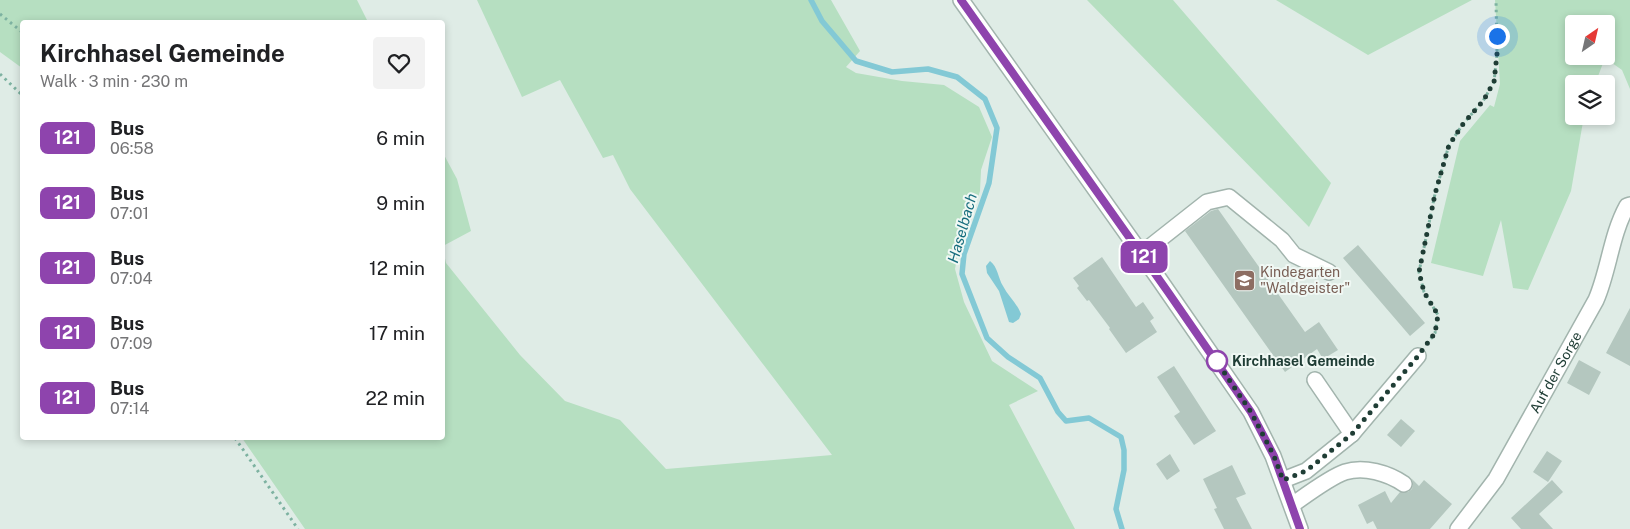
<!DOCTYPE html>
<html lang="en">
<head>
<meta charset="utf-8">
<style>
	:root { --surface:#fff; --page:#f2f2f2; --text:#202124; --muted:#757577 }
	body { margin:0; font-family:"Public Sans",sans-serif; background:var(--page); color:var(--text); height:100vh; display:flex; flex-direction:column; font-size:19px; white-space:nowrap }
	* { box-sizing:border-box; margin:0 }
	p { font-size:16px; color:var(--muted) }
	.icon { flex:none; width:28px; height:28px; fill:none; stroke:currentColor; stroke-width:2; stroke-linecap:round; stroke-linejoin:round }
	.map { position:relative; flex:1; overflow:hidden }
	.panel { position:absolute; left:20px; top:20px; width:425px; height:420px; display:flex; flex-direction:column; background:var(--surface); border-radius:5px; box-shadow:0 2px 8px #0003 }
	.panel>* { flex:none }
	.badge { padding:0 10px; border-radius:8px; font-size:18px; line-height:32px }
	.needle { width:32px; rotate:34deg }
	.tools { position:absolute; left:1565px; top:15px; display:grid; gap:10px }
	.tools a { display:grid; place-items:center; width:50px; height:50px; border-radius:5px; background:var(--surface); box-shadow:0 2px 8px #0003; font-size:25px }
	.you { position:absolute; width:25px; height:25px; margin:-12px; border:4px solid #fff; border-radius:50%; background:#1a73e8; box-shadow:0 0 0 8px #1a73e833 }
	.map>.badge { position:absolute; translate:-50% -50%; box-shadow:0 0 0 2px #fff }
	.round { display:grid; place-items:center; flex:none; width:52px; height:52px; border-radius:5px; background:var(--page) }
	.overview { display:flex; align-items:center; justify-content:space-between; height:85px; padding:0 20px }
	h1 { font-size:24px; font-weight:700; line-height:38px }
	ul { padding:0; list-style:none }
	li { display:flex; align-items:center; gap:15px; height:65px; padding:0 20px }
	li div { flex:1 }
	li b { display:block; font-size:19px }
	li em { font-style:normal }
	li .badge { min-width:55px; font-weight:700; text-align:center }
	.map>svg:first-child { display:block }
	.green { fill:#b6dfc1; fill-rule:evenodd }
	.water { fill:#83c9d5 }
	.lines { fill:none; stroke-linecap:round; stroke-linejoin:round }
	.stream { stroke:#83c9d5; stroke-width:5.5 }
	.building { fill:#b4c7bf }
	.minor-casing { stroke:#a2b4ad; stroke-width:18 }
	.path { stroke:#7db2a1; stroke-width:3; stroke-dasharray:2.5 4; stroke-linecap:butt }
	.minor { stroke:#fff; stroke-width:15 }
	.line-casing { stroke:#fff; stroke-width:11 }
	.line { stroke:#8e44ad; stroke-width:8 }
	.walk { stroke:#1f3d35; stroke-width:5; stroke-dasharray:0 9 }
	.stop-dot { fill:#fff; stroke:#8e44ad; stroke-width:2.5 }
	.labels { text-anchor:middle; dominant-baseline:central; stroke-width:4; stroke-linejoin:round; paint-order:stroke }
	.education-label { font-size:14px; fill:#785e54; stroke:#f0f8f4; text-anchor:start }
	.stop-label { font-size:14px; font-weight:bold; fill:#1f3d35; stroke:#f0f8f4; text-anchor:start }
	.street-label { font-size:14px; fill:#1f3d35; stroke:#f0f8f4 }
	.water-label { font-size:15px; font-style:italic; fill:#156c7d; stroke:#f0f8f4 }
</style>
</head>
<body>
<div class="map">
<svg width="1630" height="529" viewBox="0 0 1630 529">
	<rect width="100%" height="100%" fill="#dfece6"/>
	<!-- green -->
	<path class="green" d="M 0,0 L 357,0 L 368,22 L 22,22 L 22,68 L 0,52 Z
		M 477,0 L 831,0 L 860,51 L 846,67 L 856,73 L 902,81 L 944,85 L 979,107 L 992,137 L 981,170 L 980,191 L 969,226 L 960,242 L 955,269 L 964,302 L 992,361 L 1038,391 L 1009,405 L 1075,529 L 305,529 L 242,438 L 442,438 L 443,249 L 446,263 L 520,355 L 565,401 L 620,420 L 666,469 L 832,455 L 630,189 L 613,155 L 603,158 L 560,80 L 522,97 Z
		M 1087,0 L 1173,0 L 1331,183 L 1309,227 Z
		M 1276,0 L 1472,0 L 1368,55 Z
		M 1495,0 L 1630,0 L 1630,89 L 1622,70 L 1605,58 L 1595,84 L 1574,84 L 1574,116 L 1584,116 L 1571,191 L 1528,290 L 1513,288 L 1501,220 L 1483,276 L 1431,263 L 1460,141 L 1490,105 L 1494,107 L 1500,84 ZM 1574,24 L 1606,24 L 1606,56 L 1574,56 Z
		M 443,153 L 457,179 L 471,231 L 443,246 Z"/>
	<!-- water -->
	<path class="water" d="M 990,261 C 998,267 998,278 1003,286 C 1008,296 1017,303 1021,314 L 1019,319 L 1013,323 L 1009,322 L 999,291 L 987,273 L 986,266 Z"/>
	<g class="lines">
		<!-- stream -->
		<path class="stream" d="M 811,0 L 822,21 L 856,61 L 892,72 L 928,69 L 957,77 L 985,99 L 997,128 L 989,183 L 964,254 L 962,274 L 987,338 L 1008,357 L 1040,378 L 1058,412 L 1066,421 L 1089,418 L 1121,437 L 1124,450 L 1124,470 L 1116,509 L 1122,529"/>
	</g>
	<!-- building -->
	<path class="building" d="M 1218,209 L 1305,332 L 1319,322 L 1338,350 L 1323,359 L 1317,349 L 1285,372 L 1185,231 L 1211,211 Z
		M 1358,245 L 1425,323 L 1410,336 L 1343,258 Z
		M 1102,257 L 1136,307 L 1143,302 L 1154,318 L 1150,321 L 1157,332 L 1126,353 L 1109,329 L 1110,328 L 1089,300 L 1087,301 L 1077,288 L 1079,286 L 1073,278 Z
		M 1630,308 L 1630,366 L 1606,353 Z
		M 1579,360 L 1601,372 L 1589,395 L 1567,383 Z
		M 1174,366 L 1216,431 L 1194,445 L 1174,416 L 1180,412 L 1157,377 Z
		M 1401,419 L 1415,431 L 1401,447 L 1387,435 Z
		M 1547,451 L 1562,461 L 1548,482 L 1533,472 Z
		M 1170,454 L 1180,471 L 1167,480 L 1156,464 Z
		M 1232,465 L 1246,494 L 1236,498 L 1252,529 L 1224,529 L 1214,509 L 1217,508 L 1203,479 Z
		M 1412,479 L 1419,486 L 1424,480 L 1452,504 L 1430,529 L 1377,529 L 1373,521 L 1367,524 L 1358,505 L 1385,491 L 1391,503 L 1400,492 L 1408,492 L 1412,489 L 1413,485 Z
		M 1552,480 L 1563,492 L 1539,514 L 1553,529 L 1521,529 L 1511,518 Z"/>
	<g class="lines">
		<defs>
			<g id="minor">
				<path d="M 961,0 L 1159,279 L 1251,412 L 1273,456 L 1300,529"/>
				<path d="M 1141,254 L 1207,202 L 1229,197 L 1282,240 L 1294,255 L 1329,272"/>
				<path d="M 1315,380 L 1352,434"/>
				<path d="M 1283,480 L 1306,471 L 1352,434 L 1418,356"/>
				<path d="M 1292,505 C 1305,496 1330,477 1345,472 C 1364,466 1388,473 1404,484"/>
				<path id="s1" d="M 1458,529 L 1496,479 L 1596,300 C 1609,270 1611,235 1627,206 L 1630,205"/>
			</g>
		</defs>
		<!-- minor casing -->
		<use href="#minor" class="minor-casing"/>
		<!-- path -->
		<path class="path" d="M 0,14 L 22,32
			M 0,74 L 22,95
			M 1427,344 L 1435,333 L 1438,315 L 1424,292 L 1419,272 L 1435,194 L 1449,145 L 1463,124 L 1483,101 L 1494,82 L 1497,54 L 1496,0
			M 235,438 L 298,529"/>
		<!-- minor -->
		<use href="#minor" class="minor"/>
	</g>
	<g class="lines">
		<defs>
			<path id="line" d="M 961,0 L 1168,292 L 1251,412 L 1274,456 L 1300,529"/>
		</defs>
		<!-- line casing -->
		<use href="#line" class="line-casing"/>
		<!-- line -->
		<use href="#line" class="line"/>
		<!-- walk -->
		<path class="walk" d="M 1217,361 L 1213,356 L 1251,412 L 1274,456 L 1283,480 L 1306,471 L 1352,434 L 1418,356 L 1435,333 L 1438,315 L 1424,292 L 1419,272 L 1435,194 L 1449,145 L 1463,124 L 1483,101 L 1494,82 L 1497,54 L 1497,36"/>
	</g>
	<!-- icons -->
	<defs>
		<symbol id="school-square" viewBox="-11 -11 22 22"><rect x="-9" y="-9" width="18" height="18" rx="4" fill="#8d6e63" stroke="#f0f8f4"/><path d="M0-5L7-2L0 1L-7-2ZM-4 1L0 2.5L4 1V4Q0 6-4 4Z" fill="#fff"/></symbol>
	</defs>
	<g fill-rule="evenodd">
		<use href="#school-square" x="1232" y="268" width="25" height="25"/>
	</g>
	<!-- markers -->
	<circle class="stop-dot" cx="1217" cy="361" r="10"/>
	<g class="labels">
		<!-- education labels -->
		<g class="education-label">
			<text x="1260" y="272">Kindegarten<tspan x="1260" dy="16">"Waldgeister"</tspan></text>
		</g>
		<!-- stop labels -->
		<g class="stop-label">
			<text x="1232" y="361">Kirchhasel Gemeinde</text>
		</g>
		<!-- street labels -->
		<g class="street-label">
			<text stroke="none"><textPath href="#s1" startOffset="185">Auf der Sorge</textPath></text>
		</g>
		<!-- water labels -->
		<g class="water-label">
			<text transform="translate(962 228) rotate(-74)">Haselbach</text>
		</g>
	</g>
</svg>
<div class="tools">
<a><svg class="needle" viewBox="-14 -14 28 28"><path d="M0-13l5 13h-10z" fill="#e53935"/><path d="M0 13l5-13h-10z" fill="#757577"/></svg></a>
<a><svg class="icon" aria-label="layers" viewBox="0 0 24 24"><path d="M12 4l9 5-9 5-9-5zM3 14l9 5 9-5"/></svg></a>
</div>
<div class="you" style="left:1497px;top:36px"></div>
<b class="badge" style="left:1144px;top:257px;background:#8e44ad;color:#fff">121</b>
<section class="panel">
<div class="overview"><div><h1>Kirchhasel Gemeinde</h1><p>Walk · 3 min · 230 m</p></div><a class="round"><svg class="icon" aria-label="heart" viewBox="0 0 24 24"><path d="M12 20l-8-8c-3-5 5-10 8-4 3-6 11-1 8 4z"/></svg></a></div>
<ul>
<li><span class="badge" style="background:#8e44ad;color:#fff">121</span><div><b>Bus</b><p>06:58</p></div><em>6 min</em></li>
<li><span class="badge" style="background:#8e44ad;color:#fff">121</span><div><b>Bus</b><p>07:01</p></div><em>9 min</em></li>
<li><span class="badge" style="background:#8e44ad;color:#fff">121</span><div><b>Bus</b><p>07:04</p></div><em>12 min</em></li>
<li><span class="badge" style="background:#8e44ad;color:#fff">121</span><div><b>Bus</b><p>07:09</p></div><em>17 min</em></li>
<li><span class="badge" style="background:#8e44ad;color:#fff">121</span><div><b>Bus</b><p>07:14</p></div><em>22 min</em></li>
</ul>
</section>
</div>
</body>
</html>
